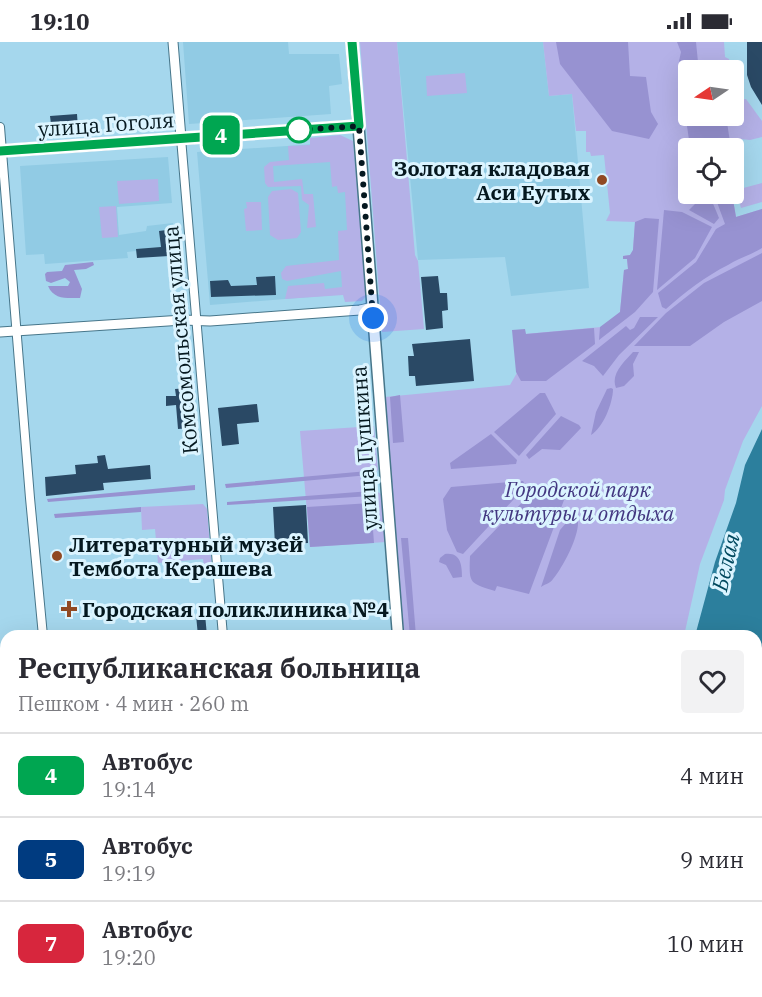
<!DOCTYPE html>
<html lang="ru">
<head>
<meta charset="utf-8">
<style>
	:root { --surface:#fff; --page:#f2f2f3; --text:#2b2b33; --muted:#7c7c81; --line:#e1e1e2 }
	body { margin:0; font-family:"IBM Plex Serif",serif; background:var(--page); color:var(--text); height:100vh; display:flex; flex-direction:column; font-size:22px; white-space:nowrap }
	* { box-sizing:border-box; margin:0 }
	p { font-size:20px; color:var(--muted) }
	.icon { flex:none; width:33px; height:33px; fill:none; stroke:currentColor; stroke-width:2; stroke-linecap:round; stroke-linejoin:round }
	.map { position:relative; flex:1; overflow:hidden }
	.sheet { position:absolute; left:0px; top:588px; width:762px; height:368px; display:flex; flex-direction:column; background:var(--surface); border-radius:18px 18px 0 0; box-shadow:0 6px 24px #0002 }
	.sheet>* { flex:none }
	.badge { padding:0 12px; border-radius:9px; font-size:21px; line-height:39px }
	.needle { width:39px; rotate:257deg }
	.buttons { position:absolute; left:678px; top:18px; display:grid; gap:12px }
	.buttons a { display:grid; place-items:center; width:66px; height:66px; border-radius:6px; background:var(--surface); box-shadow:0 6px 24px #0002; font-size:30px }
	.you { position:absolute; width:30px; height:30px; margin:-15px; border:4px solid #fff; border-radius:50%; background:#1a73e8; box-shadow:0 0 0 9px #1a73e833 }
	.map>.badge { position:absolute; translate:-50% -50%; box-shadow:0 0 0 3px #fff }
	.round { display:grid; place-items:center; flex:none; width:63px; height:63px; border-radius:6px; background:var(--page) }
	.summary { display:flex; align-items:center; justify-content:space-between; height:102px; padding:0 18px }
	h1 { font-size:28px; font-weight:800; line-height:45px }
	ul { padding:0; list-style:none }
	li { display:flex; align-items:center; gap:18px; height:84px; padding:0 18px; border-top:2px solid var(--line) }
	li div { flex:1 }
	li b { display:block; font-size:22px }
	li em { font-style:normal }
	li .badge { min-width:66px; font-weight:700; text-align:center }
	.status { display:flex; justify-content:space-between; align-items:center; height:42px; padding:0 30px; background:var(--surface); direction:ltr }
	.status svg { height:16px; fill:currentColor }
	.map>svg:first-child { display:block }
	.built { fill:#91cbe4 }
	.green { fill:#b4b1e7 }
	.forest { fill:#9792d1 }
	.water { fill:#2c7f9d }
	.building { fill:#2a4965 }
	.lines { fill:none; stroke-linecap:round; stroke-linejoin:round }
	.minor-casing { stroke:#47768a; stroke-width:10 }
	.tertiary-casing { stroke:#47768a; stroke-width:11 }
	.secondary-casing { stroke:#47768a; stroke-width:13 }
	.minor { stroke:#fff; stroke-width:8 }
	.tertiary { stroke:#fff; stroke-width:9 }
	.secondary { stroke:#fff; stroke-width:10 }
	.line-casing { stroke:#fff; stroke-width:14 }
	.line { stroke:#00a651; stroke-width:9 }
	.walk { stroke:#05181f; stroke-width:6; stroke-dasharray:0 10.8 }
	.stop-dot { fill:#fff; stroke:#00a651; stroke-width:3 }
	.poi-dot { fill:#904923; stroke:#dbf4ff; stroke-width:2 }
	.labels { text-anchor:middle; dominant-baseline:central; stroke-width:6; stroke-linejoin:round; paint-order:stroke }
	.street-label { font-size:21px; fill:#05181f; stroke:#dbf4ff }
	.poi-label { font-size:21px; font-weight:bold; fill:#05181f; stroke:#dbf4ff; text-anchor:start }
	.park-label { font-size:21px; font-style:italic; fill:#433781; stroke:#dbf4ff }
	.water-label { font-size:22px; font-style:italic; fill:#00485e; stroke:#dbf4ff }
</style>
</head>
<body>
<div class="status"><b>19:10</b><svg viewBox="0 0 49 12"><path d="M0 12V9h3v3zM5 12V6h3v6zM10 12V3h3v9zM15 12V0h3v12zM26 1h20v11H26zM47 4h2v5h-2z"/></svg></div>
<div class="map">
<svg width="762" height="955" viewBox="0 0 762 955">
	<rect width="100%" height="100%" fill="#a5d7ed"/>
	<!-- built -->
	<path class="built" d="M 183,0 L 288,0 L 289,12 L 339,12 L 342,42 L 329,44 L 331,72 L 189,82 Z
		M 397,0 L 543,0 L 549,54 L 572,52 L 589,246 L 511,254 L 505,215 L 418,218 Z
		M 345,100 L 360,251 L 210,263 L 197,110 Z
		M 168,115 L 172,161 L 117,165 L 119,193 L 146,189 L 147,184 L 173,181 L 176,213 L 136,209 L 127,210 L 128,216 L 45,222 L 44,212 L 26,213 L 20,124 Z"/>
	<!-- green -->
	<path class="green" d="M 360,0 L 397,0 L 415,213 L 418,219 L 424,287 L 382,290 Z
		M 543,0 L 724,0 L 725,15 L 729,17 L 731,28 L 688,28 L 688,74 L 734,74 L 734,44 L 736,58 L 746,57 L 762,79 L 762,95 L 750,98 L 730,96 L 731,106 L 688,106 L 688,152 L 732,152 L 736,175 L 762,167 L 762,364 L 743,399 L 725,448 L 724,458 L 700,522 L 684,594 L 404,594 L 385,355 L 510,343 L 518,329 L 514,293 L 601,285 L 620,270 L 624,228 L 628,227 L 627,217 L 623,217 L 623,214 L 630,213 L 633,208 L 635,180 L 606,179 L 610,171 L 604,113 L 591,114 L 590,110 L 586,110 L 586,89 L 576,89 L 572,52 L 549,54 Z
		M 465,31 L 467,51 L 427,54 L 426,34 Z
		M 340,93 L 353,99 L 366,254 L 362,259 L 345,260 L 343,253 L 285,257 L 288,244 L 324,241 L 325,247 L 342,245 L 341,229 L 287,239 L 282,237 L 281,231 L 286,224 L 339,218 L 338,189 L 347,188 L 345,150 L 338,151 L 337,144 L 332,145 L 330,120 L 273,124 L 274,140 L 302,137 L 304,152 L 313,152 L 316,185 L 307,186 L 309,163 L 302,158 L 301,144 L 268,145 L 265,141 L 264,125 L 270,120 L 289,118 L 288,104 L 310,103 L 310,96 Z
		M 158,137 L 159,159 L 119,162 L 117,139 Z
		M 762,141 L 762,160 L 741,166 L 736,148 Z
		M 291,147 L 298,151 L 301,190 L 297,196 L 278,198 L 270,193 L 268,155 L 272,149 Z
		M 246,160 L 261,160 L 262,188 L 246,189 L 244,167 L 247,166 Z
		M 116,164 L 118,195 L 102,196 L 99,165 Z
		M 374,384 L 378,428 L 374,433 L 375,448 L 382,453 L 386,500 L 310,505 L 300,389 Z
		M 203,462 L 207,467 L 212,531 L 205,532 L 203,517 L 158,521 L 155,487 L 142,488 L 141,465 Z
		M 762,663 L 762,955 L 748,955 L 749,950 L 756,950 L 756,692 Z"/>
	<!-- forest -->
	<path class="forest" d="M 556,0 L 628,0 L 630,34 L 646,35 L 651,70 L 658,82 L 649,97 L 612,89 L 560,22 Z
		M 677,0 L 696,0 L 698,20 L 718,20 L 719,28 L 688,28 L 688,74 L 726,74 L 731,106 L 703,106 L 689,98 L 685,70 L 687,67 C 683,61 682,56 685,49 L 682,46 L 681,34 L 683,31 L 679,19 L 681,10 Z
		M 705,152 L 709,152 L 719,176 L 714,182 L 689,168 Z
		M 714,152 L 732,152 L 736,175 L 762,167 L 762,206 C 751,213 739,216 728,223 C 706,234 685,250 666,267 L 662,265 L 658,251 L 696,220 L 716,187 L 725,182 Z
		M 664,168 L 682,170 L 712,185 L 695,216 L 657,248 Z
		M 645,176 L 659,177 L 653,250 L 635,270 L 599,298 L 600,285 L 620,270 L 624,228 L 628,227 L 627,217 L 623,217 L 623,214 L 630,213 L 633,208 L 635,180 Z
		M 762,211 L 762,259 L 724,280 L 690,304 L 634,304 L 666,271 L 704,241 Z
		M 93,220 L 94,223 L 86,227 L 74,228 L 82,247 L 80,256 C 67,256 54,258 48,244 L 68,244 L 70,240 L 65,236 L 51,241 L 46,239 L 45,232 L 47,230 L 62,229 L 65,223 Z
		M 640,275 L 658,275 L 619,313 L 603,334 L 594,324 L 582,319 L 626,284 L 630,288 L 634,286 Z
		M 594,286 L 595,302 L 546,339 L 521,339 L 516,330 L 512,288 L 525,287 L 526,292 Z
		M 633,310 L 639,310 L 633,322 L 634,334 L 624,344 L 616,346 C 610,332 625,319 633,310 Z
		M 611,346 L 613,347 C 613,361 603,386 591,393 L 596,370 L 607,347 Z
		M 540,351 L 545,351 L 556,372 L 519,414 L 494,390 Z
		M 400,353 L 404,400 L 393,401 L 390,355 Z
		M 561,374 L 579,383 L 581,386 L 560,408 L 542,407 L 529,417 L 526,413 Z
		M 491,392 L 517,418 L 516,422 L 451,427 L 450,421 Z
		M 368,429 L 369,433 L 226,446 L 225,442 Z
		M 523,439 L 526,444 L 463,512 L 457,510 L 447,488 L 443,457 L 451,445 Z
		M 195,443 L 195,448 L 48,460 L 47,457 Z
		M 537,445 L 550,449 L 560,445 L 567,450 L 529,552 L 497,544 L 495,549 C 469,541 469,542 470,514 Z
		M 371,449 L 371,454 L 227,463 L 227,460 Z
		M 371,461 L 374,501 L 310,505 L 307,465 Z
		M 141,465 L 141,470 L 55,476 L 54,472 Z
		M 573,479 L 578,479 C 579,495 563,525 553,537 C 551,541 545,542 541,545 L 560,488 L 566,481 Z
		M 401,496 L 408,496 L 416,594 L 410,594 Z
		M 445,512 C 460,510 462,522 462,535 L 453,536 L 446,523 L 439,520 L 440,516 Z
		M 480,950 L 544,950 L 545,955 L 487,955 Z
		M 557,950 L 602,950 L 623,955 L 554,955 Z"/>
	<!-- water -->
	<path class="water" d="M 762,387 L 762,658 L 756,687 L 756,594 L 695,594 L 715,520 L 736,461 L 745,423 Z
		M 653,950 L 749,950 L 747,955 L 653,955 Z"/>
	<!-- building -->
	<path class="building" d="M 747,0 L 762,0 L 762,63 L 751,45 L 747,33 Z
		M 77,72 L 78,87 L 52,90 L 50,74 Z
		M 174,187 L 177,221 L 169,221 L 169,214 L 137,216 L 136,207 L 161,205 L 159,189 Z
		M 275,234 L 276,253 L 211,255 L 210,239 L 228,238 L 231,244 L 257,243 L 256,235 Z
		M 438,234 L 440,251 L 447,251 L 448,268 L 442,269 L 443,286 L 426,288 L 421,235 Z
		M 470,297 L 474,339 L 416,344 L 415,334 L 409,334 L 408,314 L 414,314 L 412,302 Z
		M 188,346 L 191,386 L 178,387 L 176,363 L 166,364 L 166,354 L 176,354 L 175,347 Z
		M 257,362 L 259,380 L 237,382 L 239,402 L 222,404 L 218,366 Z
		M 105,413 L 108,427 L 150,423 L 151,437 L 103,441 L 104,448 L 46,454 L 45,435 L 76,432 L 75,423 L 98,421 L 97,414 Z
		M 306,463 L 308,501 L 275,503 L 273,465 Z
		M 205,572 L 207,594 L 198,594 L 196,573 Z"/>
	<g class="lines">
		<defs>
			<path id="minor" d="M 0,85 L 30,456 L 43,594
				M 181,96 L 223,594
				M 151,950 L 152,955
				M 447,950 L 471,955
				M 275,955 L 352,950"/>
			<path id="tertiary" d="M 173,0 L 181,96
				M 0,290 L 183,278 L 210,279 L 360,268 L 373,265
				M 0,648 L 6,648
				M 0,829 L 6,828
				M 72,950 L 73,955"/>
			<path id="secondary" d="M 352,0 L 398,594
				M 0,109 L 359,84
				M 423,950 L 423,955"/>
		</defs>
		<!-- minor casing -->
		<use href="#minor" class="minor-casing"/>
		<!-- tertiary casing -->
		<use href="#tertiary" class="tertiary-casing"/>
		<!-- secondary casing -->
		<use href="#secondary" class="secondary-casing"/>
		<!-- minor -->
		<use href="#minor" class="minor"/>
		<!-- tertiary -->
		<use href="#tertiary" class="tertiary"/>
		<!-- secondary -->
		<use href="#secondary" class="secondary"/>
	</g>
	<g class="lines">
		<defs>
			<path id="line" d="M 0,109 L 359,84 L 352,0"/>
		</defs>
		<!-- line casing -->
		<use href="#line" class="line-casing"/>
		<!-- line -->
		<use href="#line" class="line"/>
		<!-- walk -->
		<path class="walk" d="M 299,88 L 359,84 L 373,276"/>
	</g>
	<!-- markers -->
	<circle class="stop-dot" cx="299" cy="88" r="12"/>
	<g class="poi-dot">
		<circle cx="602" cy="138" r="6"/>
		<circle cx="57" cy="514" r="6"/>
		<path d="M66 558h6v6h6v6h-6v6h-6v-6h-6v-6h6z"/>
	</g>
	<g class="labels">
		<!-- street labels -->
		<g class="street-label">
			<text transform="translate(106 82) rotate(-4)">улица Гоголя</text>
			<text transform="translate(180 298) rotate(-95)">Комсомольская улица</text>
			<text transform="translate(364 406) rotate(-94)">улица Пушкина</text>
		</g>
		<!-- poi labels -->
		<g class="poi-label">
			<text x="590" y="126" text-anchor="end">Золотая кладовая<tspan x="590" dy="24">Аси Еутых</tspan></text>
			<text x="69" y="502">Литературный музей<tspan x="69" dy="24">Тембота Керашева</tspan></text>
			<text x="82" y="567">Городская поликлиника №4</text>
		</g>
		<!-- park labels -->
		<g class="park-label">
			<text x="578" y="447">Городской парк<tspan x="578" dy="24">культуры и отдыха</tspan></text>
		</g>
		<!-- water labels -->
		<g class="water-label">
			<text transform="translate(725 520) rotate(-77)">Белая</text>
		</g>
	</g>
</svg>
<div class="buttons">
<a><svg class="needle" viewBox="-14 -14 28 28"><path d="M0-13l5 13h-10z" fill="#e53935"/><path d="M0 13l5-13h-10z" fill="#7c7c81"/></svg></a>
<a><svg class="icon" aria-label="locate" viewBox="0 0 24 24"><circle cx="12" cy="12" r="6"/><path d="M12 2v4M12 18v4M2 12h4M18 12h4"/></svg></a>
</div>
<div class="you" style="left:373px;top:276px"></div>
<b class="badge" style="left:221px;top:93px;background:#00a651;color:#fff">4</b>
<section class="sheet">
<div class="summary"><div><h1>Республиканская больница</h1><p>Пешком · 4 мин · 260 m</p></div><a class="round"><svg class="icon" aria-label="heart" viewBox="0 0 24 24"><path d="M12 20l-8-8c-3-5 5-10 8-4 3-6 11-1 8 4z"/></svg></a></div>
<ul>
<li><span class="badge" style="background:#00a651;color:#fff">4</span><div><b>Автобус</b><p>19:14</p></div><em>4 мин</em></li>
<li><span class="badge" style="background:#003b80;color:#fff">5</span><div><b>Автобус</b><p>19:19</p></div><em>9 мин</em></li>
<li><span class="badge" style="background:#d7263d;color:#fff">7</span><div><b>Автобус</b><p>19:20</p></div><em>10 мин</em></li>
</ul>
</section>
</div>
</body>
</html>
